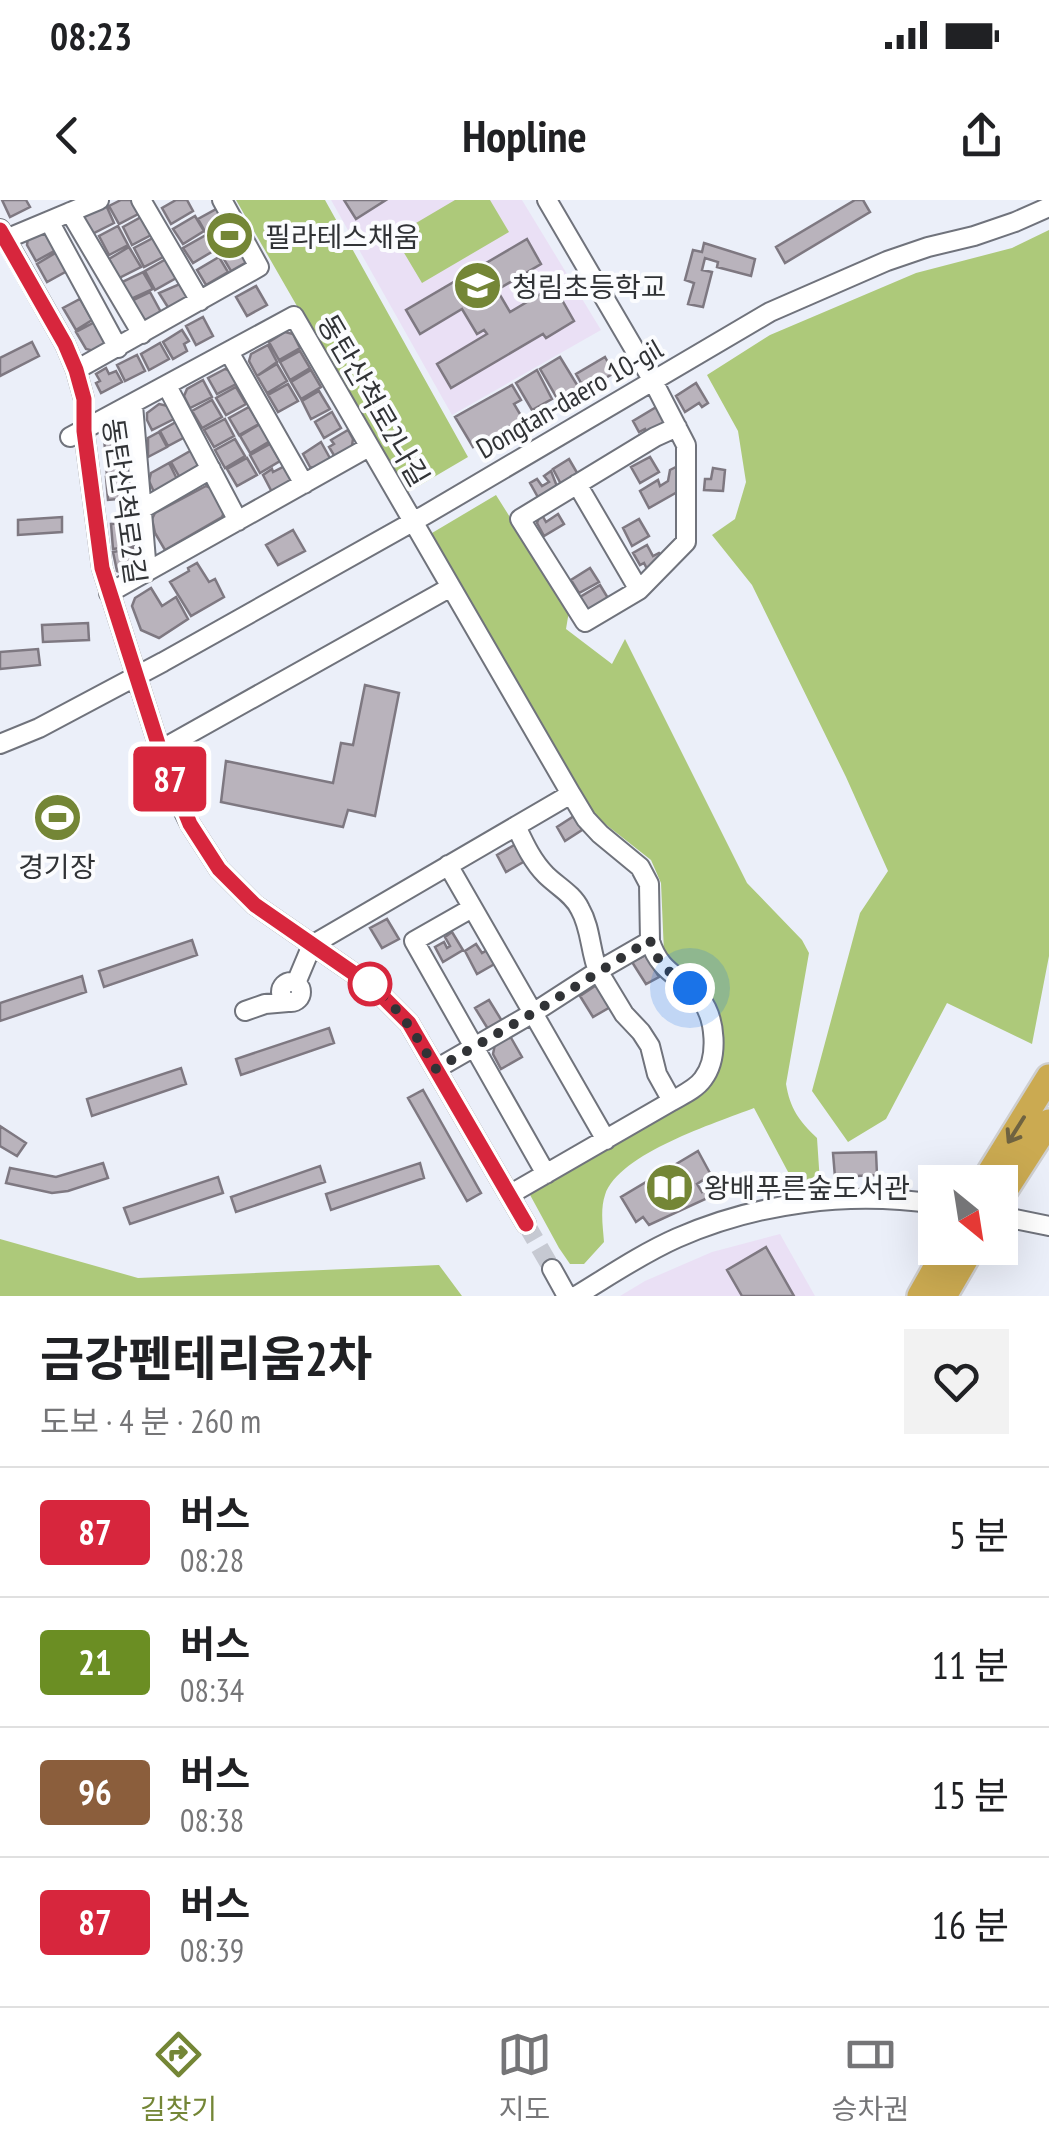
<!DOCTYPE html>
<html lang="ko">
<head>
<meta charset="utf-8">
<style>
	:root { --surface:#fff; --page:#f2f2f2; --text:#202124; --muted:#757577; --line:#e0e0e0; --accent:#748636 }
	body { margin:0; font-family:"PT Sans Narrow","Noto Sans KR",sans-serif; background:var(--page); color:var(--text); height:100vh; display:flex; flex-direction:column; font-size:38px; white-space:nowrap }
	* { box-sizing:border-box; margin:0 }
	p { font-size:32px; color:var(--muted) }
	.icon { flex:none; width:55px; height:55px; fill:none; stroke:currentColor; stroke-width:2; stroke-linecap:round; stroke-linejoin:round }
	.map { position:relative; height:1096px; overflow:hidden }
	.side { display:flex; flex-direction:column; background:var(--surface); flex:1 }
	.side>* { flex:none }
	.badge { padding:0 20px; border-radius:8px; font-size:35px; line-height:65px }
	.needle { width:65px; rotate:150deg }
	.fabs { position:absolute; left:918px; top:965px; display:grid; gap:20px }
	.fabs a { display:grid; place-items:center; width:100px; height:100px; border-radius:0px; background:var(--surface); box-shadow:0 10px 40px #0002; font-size:50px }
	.you { position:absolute; width:50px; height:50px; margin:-25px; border:8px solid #fff; border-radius:50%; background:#1a73e8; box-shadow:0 0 0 15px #1a73e833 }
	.map>.badge { position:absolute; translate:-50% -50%; box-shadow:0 0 0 5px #fff }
	.round { display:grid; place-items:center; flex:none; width:105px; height:105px; border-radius:0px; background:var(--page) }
	.headline { display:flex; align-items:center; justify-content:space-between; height:170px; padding:0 40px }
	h1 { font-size:48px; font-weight:700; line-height:75px }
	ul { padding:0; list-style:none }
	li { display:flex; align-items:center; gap:30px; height:130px; padding:0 40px; border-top:2px solid var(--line) }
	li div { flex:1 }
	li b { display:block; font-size:38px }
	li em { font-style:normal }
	li .badge { min-width:110px; font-weight:700; text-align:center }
	.status { display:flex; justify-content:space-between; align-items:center; height:70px; padding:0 50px; background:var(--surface); direction:ltr }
	.status svg { height:28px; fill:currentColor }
	header { display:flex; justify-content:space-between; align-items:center; height:130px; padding:0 40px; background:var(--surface); font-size:45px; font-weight:700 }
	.menu { display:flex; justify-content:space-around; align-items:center; height:140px; border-top:2px solid var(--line); background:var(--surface); font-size:28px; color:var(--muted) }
	.menu a { display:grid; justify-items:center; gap:5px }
	.menu .current { color:var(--accent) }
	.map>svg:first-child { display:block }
	.education { fill:#eae0f5 }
	.green { fill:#adc97a }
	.building { fill:#b9b3bc; stroke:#7e7881; stroke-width:2.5 }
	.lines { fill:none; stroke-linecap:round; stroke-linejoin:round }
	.minor-tunnel { stroke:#c6c9d2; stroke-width:18; stroke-dasharray:18 9; stroke-linecap:butt }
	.minor-casing { stroke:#70737c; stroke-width:22 }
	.highway-casing { stroke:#cececf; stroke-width:30 }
	.minor { stroke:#fff; stroke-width:18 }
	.highway { stroke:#cbaa51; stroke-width:25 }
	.oneway { stroke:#6f6341 }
	.line-casing { stroke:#fff; stroke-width:22 }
	.line { stroke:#d7263d; stroke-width:15 }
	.walk { stroke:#313336; stroke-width:10; stroke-dasharray:0 18 }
	.stop-dot { fill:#fff; stroke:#d7263d; stroke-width:5 }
	.labels { text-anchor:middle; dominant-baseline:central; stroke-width:8; stroke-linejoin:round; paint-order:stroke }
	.poi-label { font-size:28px; fill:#313336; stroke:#fbfcfe; text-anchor:start }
	.street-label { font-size:28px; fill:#313336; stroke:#fbfcfe }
</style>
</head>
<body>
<div class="status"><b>08:23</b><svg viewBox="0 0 49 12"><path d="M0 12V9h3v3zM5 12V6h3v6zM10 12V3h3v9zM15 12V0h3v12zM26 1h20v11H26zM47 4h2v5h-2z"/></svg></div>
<header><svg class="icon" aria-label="back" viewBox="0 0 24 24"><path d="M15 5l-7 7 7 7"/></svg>Hopline<svg class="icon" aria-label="share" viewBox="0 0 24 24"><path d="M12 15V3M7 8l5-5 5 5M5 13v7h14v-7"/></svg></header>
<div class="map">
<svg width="1049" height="1096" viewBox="0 0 1049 1096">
	<rect width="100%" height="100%" fill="#ebeff9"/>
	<!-- education -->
	<path class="education" d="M 331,0 L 522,0 L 601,130 L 452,215 Z
		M 780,1034 L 815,1096 L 620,1096 L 645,1081 L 712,1052 Z"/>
	<!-- green -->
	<path class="green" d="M 236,0 L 325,0 L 468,257 L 405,294 Z
		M 455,0 L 490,0 L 509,32 L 422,83 L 394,36 Z
		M 1049,30 L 1049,756 L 1032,844 L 947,803 L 886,919 L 848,942 L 812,891 L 860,713 L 888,671 L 846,577 L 752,385 L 712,335 L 735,319 L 746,282 L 738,231 L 707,175 L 770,135 L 916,73 L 1012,48 Z
		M 496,295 L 569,411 L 566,429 L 612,464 L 625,439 L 747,683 L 802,740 L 809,753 L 786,884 C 790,908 799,921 817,938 L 820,983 L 795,985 L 754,908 C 716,923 619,953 605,995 C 600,1010 603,1027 604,1042 L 584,1064 L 570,1064 L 559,1048 L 529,993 L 718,866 L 723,849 L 719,811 L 711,796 L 700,784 L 674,766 L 664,753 L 661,683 L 651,660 L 595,616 L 432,341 L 432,333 Z
		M 0,1039 L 138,1078 L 439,1065 L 462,1096 L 0,1096 Z"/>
	<!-- building -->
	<path class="building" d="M 2,0 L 26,0 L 30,7 L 10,17 Z
		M 121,0 L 134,0 L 142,12 L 119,24 L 109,6 Z
		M 176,0 L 187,0 L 193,11 L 171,24 L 162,8 Z
		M 344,0 L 386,0 L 356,19 Z
		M 855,0 L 863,0 L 870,12 L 785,63 L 776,47 Z
		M 106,5 L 114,23 L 92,34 L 83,17 Z
		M 220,7 L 230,22 L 207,35 L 198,19 Z
		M 143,16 L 153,34 L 132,45 L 123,27 Z
		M 195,16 L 204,31 L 183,44 L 173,29 Z
		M 232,25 L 242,41 L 220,54 L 210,38 Z
		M 118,26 L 128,45 L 109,55 L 99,36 Z
		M 40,31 L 47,34 L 56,50 L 36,61 L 27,45 L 28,37 Z
		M 206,35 L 215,50 L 193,63 L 183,48 Z
		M 155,37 L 165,56 L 144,67 L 134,48 Z
		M 527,39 L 541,64 L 497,90 L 510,112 L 554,86 L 574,121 L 546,138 L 543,134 L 451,188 L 437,164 L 487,134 L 484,130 L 477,134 L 462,109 L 420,134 L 406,110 Z
		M 704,43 L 755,59 L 751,76 L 717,67 L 718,62 L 705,58 L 702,70 L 712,72 L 703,107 L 688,104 L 694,83 L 685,80 L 693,50 L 702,52 Z
		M 240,46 L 247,57 L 245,63 L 231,71 L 222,56 Z
		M 129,47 L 141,67 L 119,78 L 109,59 Z
		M 57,52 L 67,71 L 47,82 L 37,64 Z
		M 219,57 L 228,72 L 206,85 L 197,70 Z
		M 168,58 L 178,77 L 155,90 L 145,71 Z
		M 143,72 L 153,89 L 131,99 L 122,82 Z
		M 182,83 L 190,96 L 171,112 L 159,93 Z
		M 256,86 L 267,105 L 247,116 L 236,97 Z
		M 150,92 L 163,116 L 151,123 L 139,119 L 129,102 Z
		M 80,99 L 92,120 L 76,130 L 63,108 Z
		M 203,117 L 213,136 L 196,145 L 186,126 Z
		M 95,122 L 108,144 L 94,151 L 86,149 L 76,132 Z
		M 182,130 L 189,141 L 184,144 L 187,151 L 173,159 L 163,142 Z
		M 285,132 L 293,134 L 300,148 L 279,160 L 269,142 Z
		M 32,142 L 39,156 L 0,176 L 0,158 Z
		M 160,143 L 169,159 L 149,170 L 141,154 Z
		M 268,145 L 277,162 L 257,176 L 249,161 L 251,154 Z
		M 300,151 L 310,168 L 290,180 L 280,162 Z
		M 137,155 L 145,171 L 125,181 L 117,165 Z
		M 560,157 L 579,188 L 558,200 L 540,169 Z
		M 605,157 L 614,173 L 585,190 L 576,174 Z
		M 277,164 L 287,181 L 267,193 L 257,176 Z
		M 106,168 L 109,174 L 116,171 L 122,182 L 101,193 L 96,183 L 100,181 L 96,174 Z
		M 225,169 L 232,171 L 238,183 L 217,194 L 208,178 Z
		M 311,170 L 321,187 L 301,199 L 291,182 Z
		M 537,170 L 552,199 L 532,210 L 516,183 Z
		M 203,180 L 212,197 L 190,208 L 184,196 L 187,189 Z
		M 696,183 L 708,203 L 702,207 L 699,203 L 685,212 L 676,196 Z
		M 288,184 L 298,201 L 278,212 L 268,195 Z
		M 512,185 L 521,200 L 514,204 L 523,219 L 473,247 L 455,217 Z
		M 236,187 L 246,204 L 226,215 L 216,198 Z
		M 319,191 L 330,209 L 311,219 L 302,201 Z
		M 212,200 L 222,217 L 202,228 L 192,211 Z
		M 159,204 L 168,206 L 174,219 L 152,230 L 147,220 L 147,213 Z
		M 658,206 L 665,219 L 662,226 L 648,235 L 645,229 L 639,232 L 633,221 Z
		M 249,207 L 259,224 L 239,235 L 229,218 Z
		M 332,212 L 341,228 L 324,238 L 315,222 Z
		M 225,219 L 234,236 L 214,247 L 204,230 Z
		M 176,222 L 185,237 L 168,246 L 160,231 Z
		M 121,223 L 126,227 L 125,248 L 105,250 L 104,237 L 108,230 Z
		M 260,224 L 270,241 L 250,253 L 240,236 Z
		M 348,230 L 353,239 L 352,246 L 335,257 L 329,247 L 334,244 L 331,240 Z
		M 159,232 L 167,247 L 148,257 L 148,238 Z
		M 235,239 L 245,256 L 225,268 L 215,250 Z
		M 321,242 L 331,260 L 318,269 L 310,267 L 303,254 Z
		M 270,244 L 280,261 L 260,273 L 250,255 Z
		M 121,250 L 121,264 L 126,263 L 126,273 L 107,276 L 105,252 Z
		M 192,250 L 201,267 L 180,278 L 171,262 Z
		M 650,257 L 659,272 L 640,283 L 631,267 Z
		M 247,258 L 257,275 L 237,286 L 227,269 Z
		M 569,259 L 579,276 L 562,286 L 553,269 Z
		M 169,263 L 177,279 L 154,292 L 149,281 L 151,273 Z
		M 682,264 L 679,291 L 649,308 L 640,291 L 658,280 L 660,286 L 668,281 L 670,270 Z
		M 285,266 L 293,279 L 290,284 L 273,294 L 263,275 L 272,269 L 273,272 Z
		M 713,268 L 725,270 L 723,291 L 704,290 L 705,279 L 711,279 Z
		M 551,271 L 558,289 L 539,299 L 530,283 L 537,279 L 542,286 L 549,282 L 544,276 Z
		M 106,277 L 125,277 L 123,293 L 129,293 L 129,298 L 108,300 Z
		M 206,286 L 214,289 L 225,310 L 222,317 L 165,350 L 155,333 L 152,319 L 155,313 Z
		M 558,314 L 564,324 L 544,336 L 537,323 L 539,317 L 542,315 L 546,322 Z
		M 62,317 L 62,332 L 18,335 L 18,320 Z
		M 639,319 L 649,336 L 632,346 L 623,328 Z
		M 131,323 L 134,346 L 113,349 L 111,324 Z
		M 293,330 L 305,351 L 278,365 L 266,345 Z
		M 647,345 L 653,356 L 659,353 L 665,358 L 649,373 L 644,363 L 640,365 L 633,353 Z
		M 135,348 L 137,367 L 125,374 L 117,371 L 113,352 Z
		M 197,363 L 209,382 L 215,379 L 224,397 L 191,416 L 170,382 L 189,371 L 188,368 Z
		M 590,368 L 599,382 L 579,393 L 571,380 Z
		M 600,385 L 611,403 L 591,414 L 580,397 Z
		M 151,388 L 162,406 L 176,397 L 188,419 L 159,438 L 141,430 L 132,406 L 135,398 Z
		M 88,423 L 89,440 L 43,442 L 42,425 Z
		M 38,449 L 40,465 L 0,469 L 0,452 Z
		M 365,485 L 399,493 L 375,616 L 348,610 L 343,627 L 221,602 L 226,561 L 333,583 L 341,543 L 353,545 Z
		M 574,616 L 582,630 L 565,641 L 557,627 Z
		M 516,644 L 525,661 L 506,672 L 497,655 Z
		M 387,719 L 399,739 L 382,748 L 370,728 Z
		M 452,732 L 463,750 L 443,762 L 435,747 L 444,742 L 447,748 L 450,746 L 445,737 Z
		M 192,740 L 197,755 L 104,787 L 99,771 Z
		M 476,744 L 482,753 L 491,748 L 498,762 L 477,774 L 465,751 Z
		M 646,755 L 659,777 L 646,784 L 632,762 Z
		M 82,776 L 86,792 L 0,821 L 0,803 Z
		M 595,786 L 602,788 L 612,806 L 593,817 L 580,796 Z
		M 489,800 L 502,821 L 488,829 L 475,808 Z
		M 329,828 L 334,843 L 241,875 L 236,859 Z
		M 510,836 L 522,857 L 501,869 L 493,854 L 495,844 Z
		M 181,868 L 186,884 L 92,916 L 87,899 Z
		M 423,890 L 481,993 L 467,1001 L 408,898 Z
		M 0,926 L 26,943 L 17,956 L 0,946 Z
		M 698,951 L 711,975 L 697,984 L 702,992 L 708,989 L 712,996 L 649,1025 L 643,1017 L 636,1022 L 621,997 Z
		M 876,952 L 877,975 L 835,977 L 833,953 Z
		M 103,963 L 108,978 L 68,991 L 52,993 L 6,983 L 10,968 L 56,977 Z
		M 420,963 L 424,978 L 331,1010 L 326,994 Z
		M 320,966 L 325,982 L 236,1012 L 231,997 Z
		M 218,977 L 223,993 L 130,1024 L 124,1008 Z
		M 766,1047 L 794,1096 L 742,1096 L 727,1070 Z"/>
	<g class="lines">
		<!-- minor-tunnel -->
		<path class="minor-tunnel" d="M 526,1024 L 552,1069"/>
		<defs>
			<path id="minor" d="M 141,0 L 200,101
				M 547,0 L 653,181 L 686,245 L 686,342 L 639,390 L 585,422 L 520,319 L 655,237 L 677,227
				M 70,12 L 142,134
				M 49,21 L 118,148
				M 0,29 L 65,144 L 76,170 L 84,199 L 84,231 L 102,368 L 160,550 L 178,600 L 190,624 L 219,669 L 255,705 L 372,786 L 409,823 L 526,1024
				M 6,39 L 99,0
				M 229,152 L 304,284
				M 76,170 L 259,67 L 222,0
				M 167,186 L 238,321
				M 133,205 L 147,372
				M 70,237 L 294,116 L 571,594 L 312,745 L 296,783
				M 577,284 L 639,390
				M 142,309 L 211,269
				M 109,393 L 369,247
				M 0,544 L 39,528 L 163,462 L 425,315 L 770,112 L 887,61 L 928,47 L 974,36 L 1015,22 L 1049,7
				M 160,550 L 451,387
				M 448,665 L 606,940
				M 472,708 L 414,741 L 546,974
				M 650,741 C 660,773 680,775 700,798 C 716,818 719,858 703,879 C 696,889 682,895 672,901
				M281 792a10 10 0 1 1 20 0a10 10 0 1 1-20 0Z
				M 245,811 L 265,804 L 288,802
				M 436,869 L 533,813 L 598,771 C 590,751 591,728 580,709 C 573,694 557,686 546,675 C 532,661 524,643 516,626
				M 509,995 L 672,901 L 657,874 L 650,846 L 641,832 L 624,814 L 598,771 L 650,741 L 649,684 L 640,667 L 600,634 L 586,619 L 571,594
				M 1000,1016 L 1049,1026
				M 552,1069 L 567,1096
				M 576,1096 C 609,1076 641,1054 677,1038 C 757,1003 848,991 935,1004"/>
			<path id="highway" d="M 984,982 L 1049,877
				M 1000,998 L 1049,922
				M 920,1096 L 947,1048
				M 944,1096 L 972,1048"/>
		</defs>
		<!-- minor casing -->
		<use href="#minor" class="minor-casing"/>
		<!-- highway casing -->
		<use href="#highway" class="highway-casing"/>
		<!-- minor -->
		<use href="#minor" class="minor"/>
		<!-- highway -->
		<use href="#highway" class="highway"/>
	</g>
	<!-- one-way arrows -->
	<defs><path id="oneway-shaft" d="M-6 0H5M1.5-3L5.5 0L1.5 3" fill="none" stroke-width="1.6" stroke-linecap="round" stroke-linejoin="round" transform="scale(2.5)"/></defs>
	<use class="oneway" href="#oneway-shaft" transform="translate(1016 930) rotate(122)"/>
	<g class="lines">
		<defs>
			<path id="line" d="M 0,30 L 65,144 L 76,170 L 84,199 L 84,231 L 102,368 L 160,550 L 190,624 L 219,669 L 255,705 L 372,786 L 409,823 L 526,1024"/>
		</defs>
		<!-- line casing -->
		<use href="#line" class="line-casing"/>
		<!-- line -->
		<use href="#line" class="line"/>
		<!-- walk -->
		<path class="walk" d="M 370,784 C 401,810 416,835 436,869 L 533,813 L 650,740 C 657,764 671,774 690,788"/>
	</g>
	<!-- icons -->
	<defs>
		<symbol id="stadium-disc" viewBox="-11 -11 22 22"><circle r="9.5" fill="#748636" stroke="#fbfcfe"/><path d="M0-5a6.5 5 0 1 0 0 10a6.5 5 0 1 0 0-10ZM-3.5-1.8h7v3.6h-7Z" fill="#fff"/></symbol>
		<symbol id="school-disc" viewBox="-11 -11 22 22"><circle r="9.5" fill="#748636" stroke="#fbfcfe"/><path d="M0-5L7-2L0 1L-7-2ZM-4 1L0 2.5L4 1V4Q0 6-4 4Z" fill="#fff"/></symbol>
		<symbol id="library-disc" viewBox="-11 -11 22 22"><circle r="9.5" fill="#748636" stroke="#fbfcfe"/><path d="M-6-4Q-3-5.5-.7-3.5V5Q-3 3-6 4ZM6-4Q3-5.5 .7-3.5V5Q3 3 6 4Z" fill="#fff"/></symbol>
	</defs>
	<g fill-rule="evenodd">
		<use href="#stadium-disc" x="202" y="8" width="55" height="55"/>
		<use href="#school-disc" x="450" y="58" width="55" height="55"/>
		<use href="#stadium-disc" x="30" y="590" width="55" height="55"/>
		<use href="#library-disc" x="642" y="960" width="55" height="55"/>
	</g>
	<!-- markers -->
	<circle class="stop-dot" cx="370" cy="784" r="20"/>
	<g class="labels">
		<!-- poi labels -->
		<g class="poi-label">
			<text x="265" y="36">필라테스채움</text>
			<text x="512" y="86">청림초등학교</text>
			<text x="57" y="666" text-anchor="middle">경기장</text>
			<text x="704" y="987">왕배푸른숲도서관</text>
		</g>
		<!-- street labels -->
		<g class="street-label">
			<text transform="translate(569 198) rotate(-30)">Dongtan-daero 10-gil</text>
			<text transform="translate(374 200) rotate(60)">동탄산척로2나길</text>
			<text transform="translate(125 301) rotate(82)">동탄산척로2길</text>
		</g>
	</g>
</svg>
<div class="fabs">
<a><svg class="needle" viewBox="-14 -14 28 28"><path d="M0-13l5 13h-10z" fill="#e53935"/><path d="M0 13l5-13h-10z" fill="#757577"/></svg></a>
</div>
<div class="you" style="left:690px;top:788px"></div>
<b class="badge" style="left:170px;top:579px;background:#d7263d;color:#fff">87</b>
</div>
<section class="side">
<div class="headline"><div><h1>금강펜테리움2차</h1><p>도보 · 4 분 · 260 m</p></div><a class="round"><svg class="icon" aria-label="heart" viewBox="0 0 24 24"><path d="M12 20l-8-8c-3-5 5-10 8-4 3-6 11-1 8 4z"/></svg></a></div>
<ul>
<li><span class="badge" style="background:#d7263d;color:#fff">87</span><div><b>버스</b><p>08:28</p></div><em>5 분</em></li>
<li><span class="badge" style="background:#6b8e23;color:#fff">21</span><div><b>버스</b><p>08:34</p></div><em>11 분</em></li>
<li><span class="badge" style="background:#8b5e3c;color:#fff">96</span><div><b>버스</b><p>08:38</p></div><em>15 분</em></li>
<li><span class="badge" style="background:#d7263d;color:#fff">87</span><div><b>버스</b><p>08:39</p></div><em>16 분</em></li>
</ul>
</section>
<nav class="menu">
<a class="current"><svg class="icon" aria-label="directions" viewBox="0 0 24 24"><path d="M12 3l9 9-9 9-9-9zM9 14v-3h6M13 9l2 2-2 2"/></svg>길찾기</a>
<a><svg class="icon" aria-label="map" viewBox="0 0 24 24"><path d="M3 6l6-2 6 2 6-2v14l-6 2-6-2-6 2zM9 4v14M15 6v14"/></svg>지도</a>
<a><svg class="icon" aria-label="tickets" viewBox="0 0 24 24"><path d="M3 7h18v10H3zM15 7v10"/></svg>승차권</a>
</nav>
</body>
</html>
